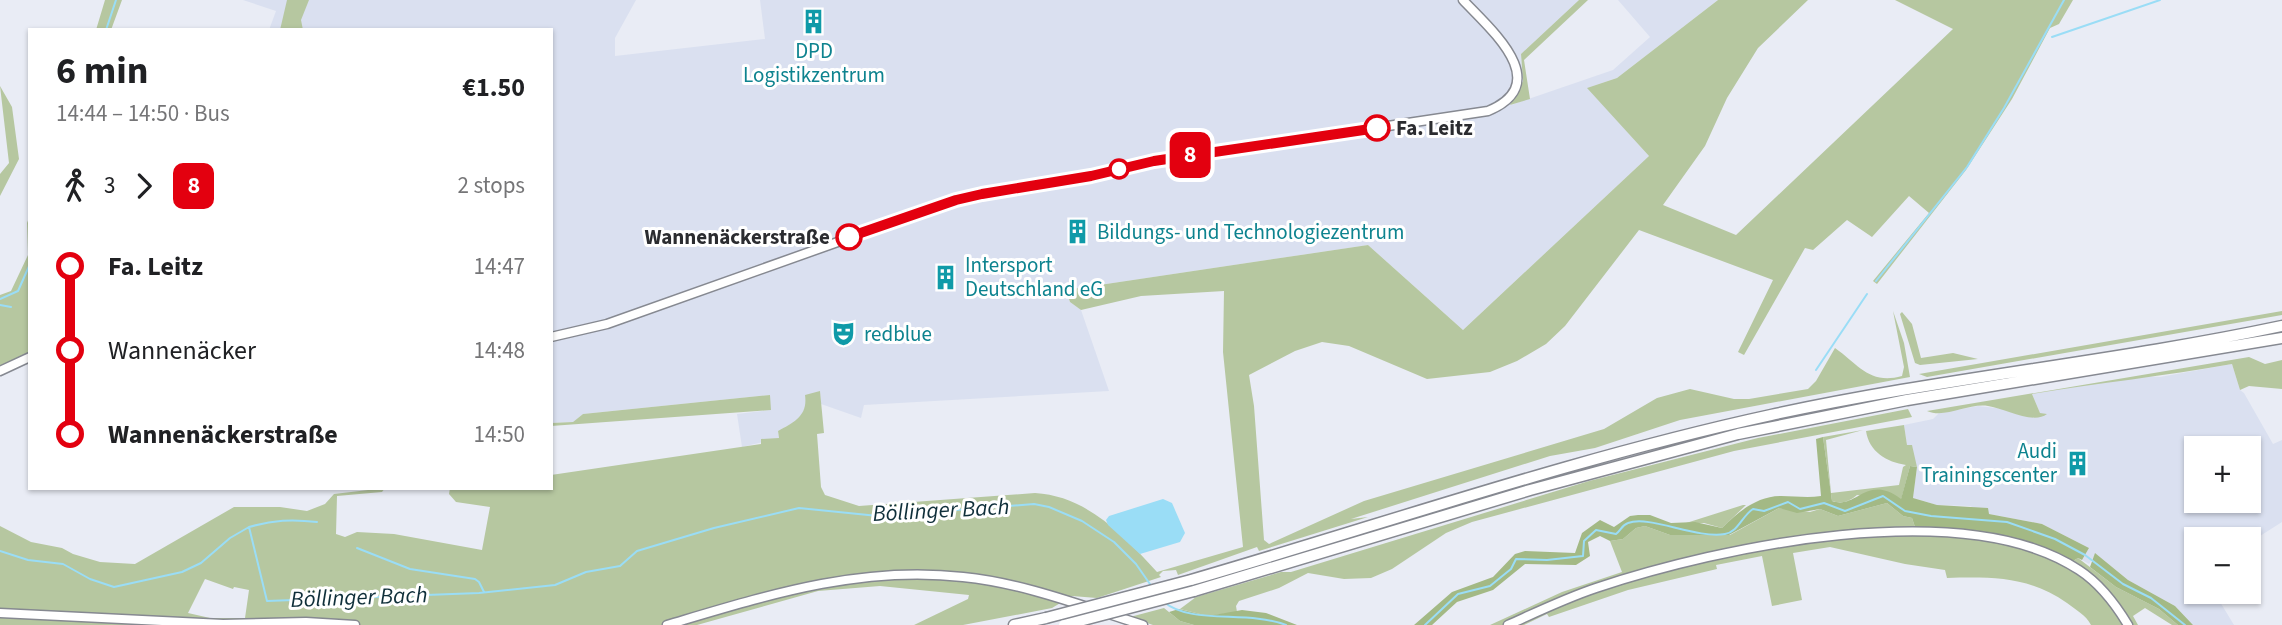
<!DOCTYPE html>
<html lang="en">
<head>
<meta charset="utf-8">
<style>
	:root { --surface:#fff; --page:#f6f6f6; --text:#202124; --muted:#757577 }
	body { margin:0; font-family:"Source Sans 3",sans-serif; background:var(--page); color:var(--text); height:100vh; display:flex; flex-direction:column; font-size:26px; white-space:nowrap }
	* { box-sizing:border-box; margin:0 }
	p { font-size:23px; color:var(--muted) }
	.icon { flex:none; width:38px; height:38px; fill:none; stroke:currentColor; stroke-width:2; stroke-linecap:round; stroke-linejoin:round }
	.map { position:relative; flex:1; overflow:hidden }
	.side { position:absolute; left:28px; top:28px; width:525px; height:462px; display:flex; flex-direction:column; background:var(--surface); border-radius:0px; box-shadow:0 2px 5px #0004 }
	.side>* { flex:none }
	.badge { padding:0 14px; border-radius:10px; font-size:24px; line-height:46px }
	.buttons { position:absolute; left:2184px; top:436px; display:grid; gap:14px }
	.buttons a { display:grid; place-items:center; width:77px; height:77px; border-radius:0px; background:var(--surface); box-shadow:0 2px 5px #0004; font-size:35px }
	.map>.badge { position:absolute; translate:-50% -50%; box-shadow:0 0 0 4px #fff }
	.legs { display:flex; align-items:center; gap:10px; height:77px; padding:0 28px; font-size:23px }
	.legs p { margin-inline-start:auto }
	.head { display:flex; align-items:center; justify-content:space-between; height:119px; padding:0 28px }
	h1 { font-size:38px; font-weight:700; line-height:52px }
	ul { padding:0 28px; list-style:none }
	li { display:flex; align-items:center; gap:24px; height:84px; font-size:26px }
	li i { display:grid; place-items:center; width:10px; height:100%; margin:0 9px; background:currentColor }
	li i::after { content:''; width:18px; height:18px; margin:-9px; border:5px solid; border-radius:50%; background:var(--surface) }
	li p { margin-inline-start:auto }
	li:first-child i { background:linear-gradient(#0000 50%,currentColor 0) }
	li:last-child i { background:linear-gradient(currentColor 50%,#0000 0) }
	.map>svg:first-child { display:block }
	.built { fill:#dae0f0; fill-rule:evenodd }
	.green { fill:#b6c7a0; fill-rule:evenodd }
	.forest { fill:#a3b985 }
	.water { fill:#9addf6 }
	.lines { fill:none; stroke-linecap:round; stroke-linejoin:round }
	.stream { stroke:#9addf6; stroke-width:2 }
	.secondary-casing { stroke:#868991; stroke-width:11 }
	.highway-casing { stroke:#868991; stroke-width:13 }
	.secondary { stroke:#fff; stroke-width:8 }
	.highway { stroke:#fff; stroke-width:10 }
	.highway-bridge-casing { stroke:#868991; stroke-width:13; stroke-linecap:butt }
	.highway-bridge { stroke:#fff; stroke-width:10 }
	.line-1-casing { stroke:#fff; stroke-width:16 }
	.line-1 { stroke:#e3000f; stroke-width:10 }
	.stop-1-dot { fill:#fff; stroke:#e3000f; stroke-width:3.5 }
	.labels { text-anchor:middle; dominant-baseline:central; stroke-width:6; stroke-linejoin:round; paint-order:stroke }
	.culture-label { font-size:21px; fill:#0d838f; stroke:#fff; text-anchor:start }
	.stop-label { font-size:21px; font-weight:bold; fill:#2b2c30; stroke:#fff; text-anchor:start }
	.water-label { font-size:23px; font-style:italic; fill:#0f2f3a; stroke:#fff }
</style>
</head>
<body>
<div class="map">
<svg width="2282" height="625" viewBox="0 0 2282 625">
	<rect width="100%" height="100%" fill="#e9ecf5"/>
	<!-- built -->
	<path class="built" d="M 243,0 L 636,0 L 615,38 L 615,56 L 765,39 L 760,0 L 1579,0 L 1521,54 L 1523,81 L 1511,105 L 1613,70 L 1650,37 L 1618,0 L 1718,0 L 1617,78 L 1588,88 L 1649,156 L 1463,330 L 1368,245 L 1066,290 L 1070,302 L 1081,310 L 1109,391 L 864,405 L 861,418 L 821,404 L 820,392 L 798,420 L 778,431 L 779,438 L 742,447 L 737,414 L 770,410 L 769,395 L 583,414 L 573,422 L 551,423 L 551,30 L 269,30 L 276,11 Z
		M 2232,364 L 2240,390 L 2244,393 L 2273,444 L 2282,440 L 2282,522 L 2249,543 L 2249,539 L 2196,539 L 2196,592 L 2214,592 L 2234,625 L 2193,625 L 2175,606 L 2128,580 L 2096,554 L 2089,564 L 2082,560 L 2089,548 L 2042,524 L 1989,514 L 1970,506 L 1937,505 L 1913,498 L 1917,467 L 1907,445 L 1904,425 L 1933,419 L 1939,413 L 1978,406 L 2040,413 L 2032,394 L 2140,376 L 2160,377 ZM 2196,448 L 2249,448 L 2249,500 L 2196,500 Z"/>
	<!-- green -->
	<path class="green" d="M 105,0 L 122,0 L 111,30 L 96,30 Z
		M 287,0 L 309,0 L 301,20 L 303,30 L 280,30 Z
		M 1579,0 L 1588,0 L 1524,60 L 1530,99 L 1510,105 L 1523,81 L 1521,54 Z
		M 1718,0 L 1808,0 L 1758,48 L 1727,98 L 1705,146 L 1663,205 L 1736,235 L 1953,29 L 1895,0 L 2073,0 L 2059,24 L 2050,28 L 2012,99 L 1966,170 L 1877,284 L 1873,281 L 1929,213 L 1909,196 L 1872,237 L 1847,220 L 1813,250 L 1805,248 L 1744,355 L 1738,352 L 1773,280 L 1639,230 L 1565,326 L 1546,344 L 1517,361 L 1490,372 L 1427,379 L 1349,346 L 1322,342 L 1295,351 L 1249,375 L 1254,406 L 1264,540 L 1269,544 L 1364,501 L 1604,429 L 1657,398 L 1690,389 L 1734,399 L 1749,399 L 1808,389 L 1816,381 L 1835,348 C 1859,365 1870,385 1902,376 L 1904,367 L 1893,311 L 1904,343 L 1910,377 L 1680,420 L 1595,448 L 1550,456 L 1351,519 L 1368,517 L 1259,551 L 1257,547 L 1178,575 L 1176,570 L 1163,571 L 1159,575 L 1161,577 L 1097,598 L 1072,596 L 1052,608 L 963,625 L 914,625 L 968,599 L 969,595 L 880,586 L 818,591 L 697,625 L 0,625 L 0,526 L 31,542 L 62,548 L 73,554 L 100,562 L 135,564 L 234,507 L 280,507 L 307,511 L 325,504 L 334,494 L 385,488 L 382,492 L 337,496 L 336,534 L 345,537 L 357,532 L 394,534 L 482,550 L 490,507 L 456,502 L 449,494 L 450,488 L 551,488 L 551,475 L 761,444 L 761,439 L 779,438 L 778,431 C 794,422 808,416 805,395 L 820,391 L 824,433 L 817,434 L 821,487 L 825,495 L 859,506 L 1035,493 C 1087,496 1123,535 1157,572 L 1243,547 L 1223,352 L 1224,291 L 1141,296 L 1081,310 L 1070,302 L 1066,290 L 1368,245 L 1463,330 L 1649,156 L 1587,88 L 1617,78 ZM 205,579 L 233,589 L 234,587 L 249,590 L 245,618 L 210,618 L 188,613 Z
		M 0,86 L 12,107 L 19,159 L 0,196 L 0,174 L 9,163 Z
		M 30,215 L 30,353 L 0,366 L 0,295 L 11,291 L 28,255 L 27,223 Z
		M 2282,311 L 2282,315 L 1927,377 L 1919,374 Z
		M 1902,312 L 1912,324 L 1921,358 L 1953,353 L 1978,359 L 1920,365 L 1915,363 L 1900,314 Z
		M 2249,357 L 2265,364 L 2282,360 L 2282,389 L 2249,386 L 2240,390 L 2232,364 C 2165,376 2099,383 2032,394 L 2040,413 L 2047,414 C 2033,425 2004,408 1988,406 C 1968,403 1945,419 1927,411 Z
		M 770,395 L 771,410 L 551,426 L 551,423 L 573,422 L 583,414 Z
		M 1908,409 L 1912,417 L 1734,451 L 1472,522 L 1446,533 L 1392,569 L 1371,578 L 1344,579 L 1308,573 L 1279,588 L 1239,601 L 1236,606 L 1237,612 L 1208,616 L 1180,609 L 1196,597 L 1281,572 L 1291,572 L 1589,481 L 1758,438 Z
		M 1904,425 L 1907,445 L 1912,445 L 1917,467 L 1910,466 L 1901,500 L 1857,495 C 1849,502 1841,504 1832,501 L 1823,437 L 1863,430 L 1826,440 L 1831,493 L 1899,485 L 1903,467 L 1906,465 C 1887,462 1869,452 1866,431 Z
		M 1887,503 L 1903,516 L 1912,518 L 1915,527 C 1970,530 2024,534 2073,561 L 2078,558 L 2116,587 L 2159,609 L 2178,625 L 2172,625 L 2145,608 L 2133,616 L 2138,625 L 2091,625 C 2086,615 2076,610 2067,603 C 2029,576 1991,577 1947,578 L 1945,570 L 1905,564 L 1830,547 L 1793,553 L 1802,600 L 1772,606 L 1762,556 L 1716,565 L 1717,569 L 1628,590 L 1549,617 L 1547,614 L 1524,625 L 1490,625 L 1562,592 L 1622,572 L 1610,541 L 1623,539 L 1636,528 L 1645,526 L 1670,535 L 1730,535 L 1779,508 L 1810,512 L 1820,509 L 1838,516 Z
		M 1743,505 L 1746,505 L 1722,528 L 1704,523 L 1683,524 Z
		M 1164,608 L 1180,621 L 1194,625 L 1153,625 L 1130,617 Z"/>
	<!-- forest -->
	<path class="forest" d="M 1823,437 L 1832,501 C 1857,510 1866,473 1901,499 L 1910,466 L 1917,467 L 1913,498 L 1937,505 L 1988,508 L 1989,514 L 2042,524 L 2089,548 L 2082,560 L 2078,558 L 2073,561 C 2020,532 1972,533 1915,527 L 1912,518 L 1903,516 L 1887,503 L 1838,516 L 1820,509 L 1797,513 L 1779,508 L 1729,535 L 1670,535 L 1645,526 L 1636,528 L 1623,539 L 1610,541 L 1600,536 L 1588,542 L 1590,556 L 1576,565 L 1525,564 L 1493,590 L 1457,602 L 1432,625 L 1414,625 L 1452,592 L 1493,577 L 1515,554 L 1525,551 L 1575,553 L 1582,533 L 1600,520 L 1614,527 L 1630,516 L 1638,515 L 1650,515 L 1671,523 L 1695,522 L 1722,528 C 1738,512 1757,496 1781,496 C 1795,496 1807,498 1821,496 L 1816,439 Z
		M 2095,553 L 2128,580 L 2175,606 L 2193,625 L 2178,625 L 2159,609 L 2116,587 L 2090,567 Z
		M 1179,609 L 1208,616 L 1242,610 L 1266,613 L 1297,625 L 1194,625 L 1180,621 L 1169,612 Z"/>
	<!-- water -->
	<path class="water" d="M 1163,499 L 1172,503 L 1185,533 L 1180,542 L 1140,554 L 1108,525 L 1106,520 L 1109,516 Z"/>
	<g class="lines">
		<!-- stream -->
		<path class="stream" d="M 106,30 L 116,0
			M 2052,37 L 2160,0
			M 1876,281 L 1967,167 L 2004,108 L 2064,0
			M 0,299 L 18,291 L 30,264
			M 0,305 L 11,307
			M 1816,370 L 1867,294
			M 249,527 C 273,520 292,519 317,522
			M 357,548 L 410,569 L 475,579 L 479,582 L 484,592
			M 0,551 L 28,560 L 63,564 L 90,579 L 114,587 L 182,572 L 201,563 L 230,538 L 249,527 L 267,601 L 479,593 L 555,585 L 586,572 L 620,566 L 637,551 L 714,528 L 799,508 L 878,516 L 1034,504 L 1049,507 L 1082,521 L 1114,542 L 1136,564 L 1152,587
			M 1164,602 C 1191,625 1247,610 1286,625
			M 1425,625 L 1458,594 L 1490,586 L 1511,569 L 1516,559 L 1547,560 L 1583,556 L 1584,541 L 1596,530 L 1616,534 C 1621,530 1622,525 1628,523 C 1650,515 1696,539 1725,534 C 1738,532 1742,516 1753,509 L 1764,511 L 1788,502 L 1800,509 L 1824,503 L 1845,511 L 1883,496 L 1905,511 L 1931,516 L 2007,522 L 2055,539 L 2085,555 L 2123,584 L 2151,598 L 2185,625"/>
		<defs>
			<path id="secondary" d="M 551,337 L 607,324 L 956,200 L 1091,176 L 1154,161 L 1488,111 C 1555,83 1490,29 1463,0
				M 0,371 L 30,357
				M 0,613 L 223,624 L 306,622 L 355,625
				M 667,625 C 765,596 860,565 963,577 C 1024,583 1085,607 1143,625
				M 1508,625 C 1537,612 1566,598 1596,588 C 1719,547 1964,494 2079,570 C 2099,583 2116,605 2128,625"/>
			<path id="highway" d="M 1191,580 C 1384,524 1574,458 1771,415 C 1940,378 2113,362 2282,326
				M 1194,591 L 1530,490 L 1738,434 L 1907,400 L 2282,338
				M 1014,625 L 1046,618"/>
		</defs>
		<!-- secondary casing -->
		<use href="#secondary" class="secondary-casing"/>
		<!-- highway casing -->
		<use href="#highway" class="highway-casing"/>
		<!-- secondary -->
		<use href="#secondary" class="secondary"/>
		<!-- highway -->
		<use href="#highway" class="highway"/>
		<defs>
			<path id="highway-bridge" d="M 1046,618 L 1191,580
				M 1064,625 L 1194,591"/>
		</defs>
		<!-- highway-bridge casing -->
		<use href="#highway-bridge" class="highway-bridge-casing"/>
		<!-- highway-bridge -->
		<use href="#highway-bridge" class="highway-bridge"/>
	</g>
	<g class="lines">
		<defs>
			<path id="line-1" d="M 849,237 L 956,200 L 982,194 L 1091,176 L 1154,161 L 1377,128"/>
		</defs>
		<!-- line-1 casing -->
		<use href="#line-1" class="line-1-casing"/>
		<!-- line-1 -->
		<use href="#line-1" class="line-1"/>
	</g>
	<!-- icons -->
	<defs>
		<symbol id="building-bare" viewBox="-9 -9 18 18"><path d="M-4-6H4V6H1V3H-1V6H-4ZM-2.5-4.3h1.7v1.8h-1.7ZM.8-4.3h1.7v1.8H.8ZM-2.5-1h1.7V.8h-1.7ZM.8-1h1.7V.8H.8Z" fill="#0f9aa8" stroke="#fff" stroke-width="2.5" paint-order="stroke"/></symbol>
		<symbol id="theatre-bare" viewBox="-9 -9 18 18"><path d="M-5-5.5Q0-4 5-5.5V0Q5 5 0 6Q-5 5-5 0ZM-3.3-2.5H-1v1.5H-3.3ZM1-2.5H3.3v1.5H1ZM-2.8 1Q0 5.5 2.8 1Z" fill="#0f9aa8" stroke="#fff" stroke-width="2.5" paint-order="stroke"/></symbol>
	</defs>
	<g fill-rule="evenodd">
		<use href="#building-bare" x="796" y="4" width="35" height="35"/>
		<use href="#building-bare" x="1060" y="214" width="35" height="35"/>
		<use href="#building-bare" x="928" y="260" width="35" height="35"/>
		<use href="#theatre-bare" x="826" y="316" width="35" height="35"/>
		<use href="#building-bare" x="2060" y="446" width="35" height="35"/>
	</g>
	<!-- markers -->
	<g class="stop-1-dot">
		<circle cx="1377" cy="128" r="12"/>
		<circle cx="1119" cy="169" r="9"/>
		<circle cx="849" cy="237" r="12"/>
	</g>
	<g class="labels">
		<!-- culture labels -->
		<g class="culture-label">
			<text x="814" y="51" text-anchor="middle">DPD<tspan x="814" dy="24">Logistikzentrum</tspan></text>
			<text x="1097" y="232">Bildungs- und Technologiezentrum</text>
			<text x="965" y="265">Intersport<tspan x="965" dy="24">Deutschland eG</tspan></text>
			<text x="864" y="334">redblue</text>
			<text x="2057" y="451" text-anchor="end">Audi<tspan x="2057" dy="24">Trainingscenter</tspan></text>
		</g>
		<!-- stop labels -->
		<g class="stop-label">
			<text x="1396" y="128">Fa. Leitz</text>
			<text x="830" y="237" text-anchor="end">Wannenäckerstraße</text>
		</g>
		<!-- water labels -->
		<g class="water-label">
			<text transform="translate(941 510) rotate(-3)">Böllinger Bach</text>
			<text transform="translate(359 597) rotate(-2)">Böllinger Bach</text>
		</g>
	</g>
</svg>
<div class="buttons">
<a>+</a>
<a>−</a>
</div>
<b class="badge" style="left:1190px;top:155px;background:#e3000f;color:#fff">8</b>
<section class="side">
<div class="head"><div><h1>6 min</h1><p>14:44 – 14:50 · Bus</p></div><b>€1.50</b></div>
<div class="legs"><svg class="icon" aria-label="walk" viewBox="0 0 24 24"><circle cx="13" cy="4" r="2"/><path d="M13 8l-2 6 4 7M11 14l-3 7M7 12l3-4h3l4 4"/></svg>3<svg class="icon" aria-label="forward" viewBox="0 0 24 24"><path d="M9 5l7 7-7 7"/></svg><b class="badge" style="background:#e3000f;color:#fff">8</b><p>2 stops</p></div>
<ul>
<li><i style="color:#e3000f"></i><b>Fa. Leitz</b><p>14:47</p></li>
<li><i style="color:#e3000f"></i><span>Wannenäcker</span><p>14:48</p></li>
<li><i style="color:#e3000f"></i><b>Wannenäckerstraße</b><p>14:50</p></li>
</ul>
</section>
</div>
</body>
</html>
